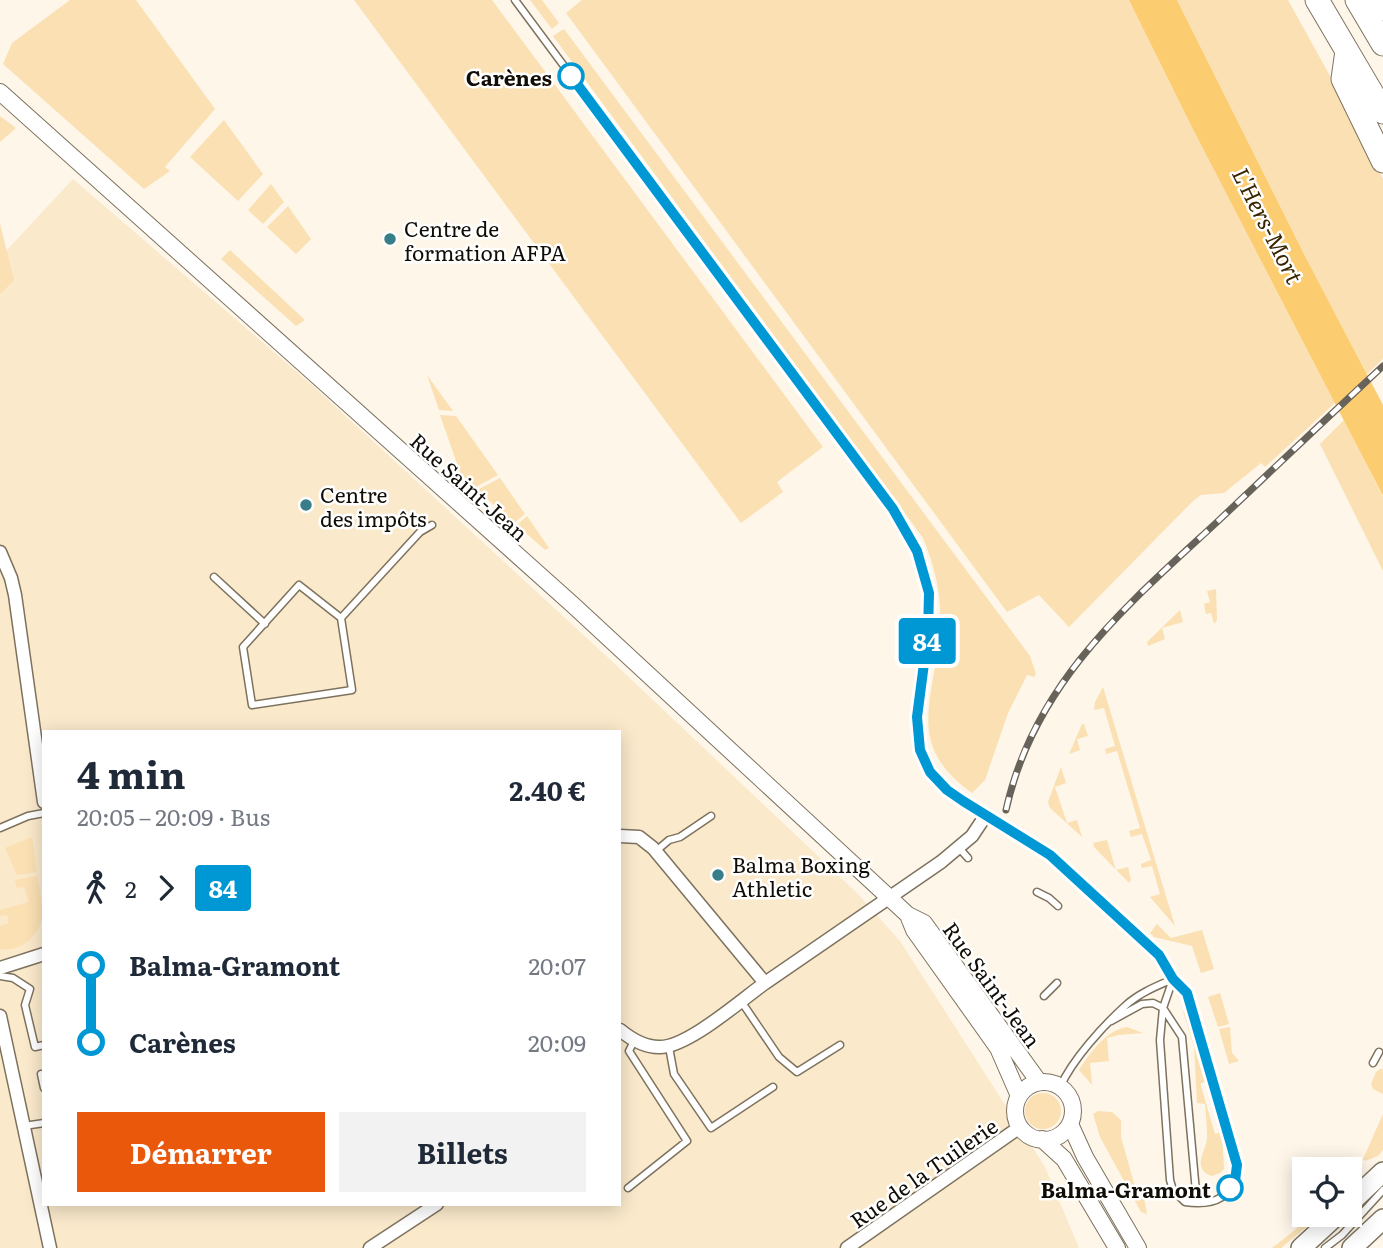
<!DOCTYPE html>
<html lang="fr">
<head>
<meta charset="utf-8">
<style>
	:root { --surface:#fff; --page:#f2f2f3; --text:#1f2937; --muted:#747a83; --accent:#ea580c }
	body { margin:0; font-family:Literata,serif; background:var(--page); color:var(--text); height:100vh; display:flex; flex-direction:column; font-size:26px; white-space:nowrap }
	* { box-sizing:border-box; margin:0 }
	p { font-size:23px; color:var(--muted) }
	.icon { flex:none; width:38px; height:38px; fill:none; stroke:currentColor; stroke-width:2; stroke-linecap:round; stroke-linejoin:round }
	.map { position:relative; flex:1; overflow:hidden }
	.panel { position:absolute; left:42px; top:730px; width:579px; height:476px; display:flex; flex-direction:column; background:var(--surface); border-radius:0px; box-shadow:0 4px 18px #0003 }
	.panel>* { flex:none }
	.badge { padding:0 14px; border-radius:5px; font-size:24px; line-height:46px }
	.tools { position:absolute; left:1292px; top:1157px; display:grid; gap:14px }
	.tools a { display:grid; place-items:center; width:70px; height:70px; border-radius:0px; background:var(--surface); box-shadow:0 4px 18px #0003; font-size:35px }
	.map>.badge { position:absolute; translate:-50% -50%; box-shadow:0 0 0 4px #fff }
	.legs { display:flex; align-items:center; gap:10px; height:77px; padding:0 35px; font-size:23px }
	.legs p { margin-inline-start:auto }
	.headline { display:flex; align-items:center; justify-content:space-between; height:119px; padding:0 35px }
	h1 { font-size:38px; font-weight:700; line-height:52px }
	.primary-button { display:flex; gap:14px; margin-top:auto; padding:14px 35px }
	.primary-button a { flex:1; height:80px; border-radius:0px; background:var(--accent); color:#fff; font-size:28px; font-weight:700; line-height:80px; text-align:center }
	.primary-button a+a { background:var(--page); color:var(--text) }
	ul { padding:0 35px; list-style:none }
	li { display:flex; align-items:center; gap:24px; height:77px; font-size:26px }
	li i { display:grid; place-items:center; width:10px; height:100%; margin:0 9px; background:currentColor }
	li i::after { content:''; width:18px; height:18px; margin:-9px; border:5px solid; border-radius:50%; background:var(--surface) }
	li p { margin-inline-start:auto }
	li:first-child i { background:linear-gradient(#0000 50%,currentColor 0) }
	li:last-child i { background:linear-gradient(currentColor 50%,#0000 0) }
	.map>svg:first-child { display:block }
	.built { fill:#fae9cb; fill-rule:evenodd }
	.green { fill:#fae0b3 }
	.water { fill:#fccc71 }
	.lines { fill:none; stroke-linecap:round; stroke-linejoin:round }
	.service-casing { stroke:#7d725e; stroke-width:9 }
	.minor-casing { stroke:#7d725e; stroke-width:15 }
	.tertiary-casing { stroke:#7d725e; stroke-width:18 }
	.primary-casing { stroke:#7d725e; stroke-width:22 }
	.motorway-casing { stroke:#7d725e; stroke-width:25 }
	.service { stroke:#fff; stroke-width:6 }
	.minor { stroke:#fff; stroke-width:12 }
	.tertiary { stroke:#fff; stroke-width:16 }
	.primary { stroke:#fff; stroke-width:19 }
	.motorway { stroke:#fff; stroke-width:23 }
	.rail-casing { stroke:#68635a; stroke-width:7 }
	.rail { stroke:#fff; stroke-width:4.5; stroke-dasharray:13; stroke-linecap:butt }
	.line-1-casing { stroke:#fff; stroke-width:16 }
	.line-1 { stroke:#0098d4; stroke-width:10 }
	.stop-1-dot { fill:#fff; stroke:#0098d4; stroke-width:3.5 }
	.poi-dot { fill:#377e88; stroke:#fff; stroke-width:2.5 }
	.labels { text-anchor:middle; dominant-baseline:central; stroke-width:5; stroke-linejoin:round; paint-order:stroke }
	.stop-label { font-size:21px; font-weight:bold; fill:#110d06; stroke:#fff; text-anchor:end }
	.poi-label { font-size:21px; fill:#110d06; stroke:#fff; text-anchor:start }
	.street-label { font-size:21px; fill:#110d06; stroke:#fff }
	.water-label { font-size:23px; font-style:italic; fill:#392600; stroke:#fff }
</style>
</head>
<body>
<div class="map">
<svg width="1383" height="1248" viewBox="0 0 1383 1248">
	<rect width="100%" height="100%" fill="#fef6e9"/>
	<!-- built -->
	<path class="built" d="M 73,179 L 312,385 L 616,665 L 857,893 L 900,941 L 1045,1167 L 1079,1248 L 0,1248 L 0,224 L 6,251 ZM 44,732 L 620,732 L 620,1204 L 44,1204 Z"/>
	<!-- green -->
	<path class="green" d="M 70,0 L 136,0 L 215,109 L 165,167 L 170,171 L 144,189 L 3,64 L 12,43 Z
		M 354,0 L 492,0 L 823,447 L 777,482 L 783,492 L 741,523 Z
		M 530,0 L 542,0 L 559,23 L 552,29 Z
		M 582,0 L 1129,0 L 1335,403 L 1265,467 L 1261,463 L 1224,493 L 1201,495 L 1193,501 L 1069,627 L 1039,595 L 1007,612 L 566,13 Z
		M 1177,0 L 1288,0 L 1361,132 L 1383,179 L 1383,359 L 1367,374 L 1305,256 Z
		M 564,29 L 1030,656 L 1036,674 L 1034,677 L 1027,675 L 1008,713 L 985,780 L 972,793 C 902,743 936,698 940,627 C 942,595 935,568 923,538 L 553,36 Z
		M 0,116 L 16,128 L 0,142 Z
		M 224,120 L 263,174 L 238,201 L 190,157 Z
		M 271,184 L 284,202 L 263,224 L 248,210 Z
		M 288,206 L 311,239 L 296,254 L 267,227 Z
		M 0,224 L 14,280 L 0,294 Z
		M 230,250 L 305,320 L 296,326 L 221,259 Z
		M 427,375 L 453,411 L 439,410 Z
		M 440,415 L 456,416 L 498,475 L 474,488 L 461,475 Z
		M 1344,420 L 1383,497 L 1383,571 L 1320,444 Z
		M 500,478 L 525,514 L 514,523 L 477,490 Z
		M 527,516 L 549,548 L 545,550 L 517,525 Z
		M 1216,589 L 1217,620 L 1214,624 L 1211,613 L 1206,614 L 1204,604 L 1210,602 L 1207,591 Z
		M 1180,610 L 1183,622 L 1162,628 L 1165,639 L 1148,646 L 1147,642 Z
		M 1103,687 L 1175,926 L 1150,897 L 1160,894 L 1152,866 L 1142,868 L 1141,864 L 1151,860 L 1142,834 L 1131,837 L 1129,831 L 1140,828 L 1117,751 L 1106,754 L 1105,749 L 1115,746 L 1104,708 L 1094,710 L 1095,702 Z
		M 1082,724 L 1084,724 L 1088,736 L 1077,739 L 1080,750 L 1069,754 Z
		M 1061,767 L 1066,783 L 1055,787 L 1067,823 L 1077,820 L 1082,837 L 1050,808 L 1048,802 Z
		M 32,837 L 37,872 L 17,875 L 5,848 Z
		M 1107,840 L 1116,870 L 1128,867 L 1131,880 L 1129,883 L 1094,847 L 1093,843 Z
		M 37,876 C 39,888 43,902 42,915 C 41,936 21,952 0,949 L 0,926 L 9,923 L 7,915 L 0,916 L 0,910 L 29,902 L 24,887 L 17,888 L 15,880 Z
		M 1157,924 L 1171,938 L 1202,930 L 1214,969 L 1201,973 L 1192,946 L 1154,937 L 1150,933 Z
		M 1220,993 L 1229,1024 L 1218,1027 L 1208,997 Z
		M 1183,1011 L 1186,1011 L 1207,1082 L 1201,1083 L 1201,1086 L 1215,1134 L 1222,1132 L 1224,1169 L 1220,1173 L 1212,1176 C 1190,1168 1207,1150 1207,1138 C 1207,1127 1206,1115 1205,1104 L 1197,1103 L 1194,1047 Z
		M 1127,1027 L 1143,1033 L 1119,1035 L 1107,1038 L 1109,1061 L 1090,1063 L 1092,1085 L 1079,1070 C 1090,1053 1106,1030 1127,1027 Z
		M 1230,1027 L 1232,1053 L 1239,1061 L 1229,1064 L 1219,1029 Z
		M 1380,1069 L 1383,1069 L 1383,1094 L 1373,1089 L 1371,1084 L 1376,1072 Z
		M1025 1111a18 18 0 1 1 36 0a18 18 0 1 1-36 0Z
		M 1098,1111 L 1112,1112 L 1121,1120 L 1121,1137 L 1137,1194 L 1144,1198 L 1147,1214 L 1141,1212 L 1100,1137 L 1093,1114 Z
		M 1383,1114 L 1383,1150 L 1378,1156 L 1365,1161 L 1363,1159 Z
		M 1309,1215 L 1321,1215 L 1281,1248 L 1272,1248 L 1295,1230 Z"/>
	<!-- water -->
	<path class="water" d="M 1129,0 L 1177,0 L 1305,256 L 1383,405 L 1383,496 L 1193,129 Z"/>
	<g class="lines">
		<defs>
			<path id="service" d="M 515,0 L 893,509 L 917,551 L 929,593 L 928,633 L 917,717 L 920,750 L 930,772 L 947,790 L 963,801 L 1050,855 L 1159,955 L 1173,979 L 1187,993 L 1237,1165 C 1233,1198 1216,1206 1185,1202 L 1173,1190 L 1170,1180 L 1160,1040 L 1163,1008 L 1173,979
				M 214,577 L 265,624
				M 341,618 L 352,690 L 252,705 L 243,647 L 299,585 L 341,618 L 420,532 L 432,525
				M 0,828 L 28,816 L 44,813
				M 959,848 L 968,858
				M 656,851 L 669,840 L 680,837 L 711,816
				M 1037,892 L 1049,898 L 1058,906
				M 0,976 L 13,978 L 30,989 L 25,1005 L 35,1047 L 44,1045
				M 1044,996 L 1057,983
				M 741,1001 L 779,1057 L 797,1072 L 840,1045
				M 1111,1021 L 1142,1004 L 1153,1003 L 1163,1008 L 1182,1037 L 1197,1203
				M 669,1047 L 674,1074 L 711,1128 L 773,1087
				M 1373,1063 L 1379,1052
				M 41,1074 L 44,1088
				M 1060,1087 C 1073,1059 1102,1027 1125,1006 C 1139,993 1157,986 1173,979
				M 24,1126 L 44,1123
				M 628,1188 L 687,1141 L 629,1051 L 635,1039
				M 1325,1248 L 1342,1235 L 1383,1190"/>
			<path id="minor" d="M 0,552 L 11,578 L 15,595 L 44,802
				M 620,836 L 639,837 L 653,848 L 765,983 L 941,862 L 972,836 L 986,815
				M 0,968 L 44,954
				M 0,1016 L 50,1248
				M 620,1030 C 631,1039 645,1047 659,1047 C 687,1048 741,1000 765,983
				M 370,1248 L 437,1204
				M 847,1248 L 1020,1127"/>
			<path id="tertiary" d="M 0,92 L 573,605 L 908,915 L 924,923 L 1039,1082
				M 908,915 L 914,930 L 998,1048 L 1019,1096
				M1015 1111a29 29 0 1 1 58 0a29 29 0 1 1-58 0Z
				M 1070,1124 L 1085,1157 L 1138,1248
				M 1042,1139 L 1064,1159 L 1117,1248"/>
			<path id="primary" d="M 1349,1204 L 1383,1172
				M 1301,1248 L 1338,1214
				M 1352,1248 L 1383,1219"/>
			<path id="motorway" d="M 1317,0 L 1383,112
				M 1357,0 L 1383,44
				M 1378,0 L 1383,9
				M 1347,51 L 1343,79 L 1383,161"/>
		</defs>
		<!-- service casing -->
		<use href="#service" class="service-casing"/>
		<!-- minor casing -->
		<use href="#minor" class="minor-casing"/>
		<!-- tertiary casing -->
		<use href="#tertiary" class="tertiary-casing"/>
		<!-- primary casing -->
		<use href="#primary" class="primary-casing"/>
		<!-- motorway casing -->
		<use href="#motorway" class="motorway-casing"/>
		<!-- service -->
		<use href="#service" class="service"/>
		<!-- minor -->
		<use href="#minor" class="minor"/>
		<!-- tertiary -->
		<use href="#tertiary" class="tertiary"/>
		<!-- primary -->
		<use href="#primary" class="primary"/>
		<!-- motorway -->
		<use href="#motorway" class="motorway"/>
		<defs>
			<path id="rail" d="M 1006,810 C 1034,683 1126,606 1216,523 C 1272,470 1327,418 1383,366"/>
		</defs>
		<!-- rail casing -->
		<use href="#rail" class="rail-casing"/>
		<!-- rail -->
		<use href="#rail" class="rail"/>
	</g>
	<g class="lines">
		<defs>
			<path id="line-1" d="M 571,76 L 893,509 L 917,551 L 929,593 L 928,633 L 917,717 L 920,750 L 930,772 L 947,790 L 963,801 L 1050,855 L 1159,955 L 1173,979 L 1187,993 L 1237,1165 L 1235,1181 L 1230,1188"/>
		</defs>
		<!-- line-1 casing -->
		<use href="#line-1" class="line-1-casing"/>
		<!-- line-1 -->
		<use href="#line-1" class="line-1"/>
	</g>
	<!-- markers -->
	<g class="stop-1-dot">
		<circle cx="571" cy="76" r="12"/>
		<circle cx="1230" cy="1188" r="12"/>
	</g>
	<g class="poi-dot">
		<circle cx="390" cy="239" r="7"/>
		<circle cx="306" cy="505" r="7"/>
		<circle cx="718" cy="875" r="7"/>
	</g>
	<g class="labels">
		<!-- stop labels -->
		<g class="stop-label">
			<text x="552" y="76">Carènes</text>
			<text x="1211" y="1188">Balma-Gramont</text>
		</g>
		<!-- poi labels -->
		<g class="poi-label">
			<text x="404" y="227">Centre de<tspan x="404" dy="24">formation AFPA</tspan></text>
			<text x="320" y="493">Centre<tspan x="320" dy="24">des impôts</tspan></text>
			<text x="732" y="863">Balma Boxing<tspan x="732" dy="24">Athletic</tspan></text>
		</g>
		<!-- street labels -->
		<g class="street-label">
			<text transform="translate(470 486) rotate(42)">Rue Saint-Jean</text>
			<text transform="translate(993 984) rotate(54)">Rue Saint-Jean</text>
			<text transform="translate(923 1172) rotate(-35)">Rue de la Tuilerie</text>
		</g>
		<!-- water labels -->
		<g class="water-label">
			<text transform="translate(1269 225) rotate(63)">L'Hers-Mort</text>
		</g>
	</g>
</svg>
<div class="tools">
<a><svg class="icon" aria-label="locate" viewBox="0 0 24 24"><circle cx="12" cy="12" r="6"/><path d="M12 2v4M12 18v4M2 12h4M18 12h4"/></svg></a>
</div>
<b class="badge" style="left:927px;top:641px;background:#0098d4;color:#fff">84</b>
<section class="panel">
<div class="headline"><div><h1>4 min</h1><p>20:05 – 20:09 · Bus</p></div><b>2.40 €</b></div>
<div class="legs"><svg class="icon" aria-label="walk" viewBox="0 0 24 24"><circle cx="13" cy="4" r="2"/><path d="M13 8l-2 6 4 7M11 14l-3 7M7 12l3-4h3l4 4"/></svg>2<svg class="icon" aria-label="forward" viewBox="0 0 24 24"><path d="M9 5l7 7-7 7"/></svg><b class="badge" style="background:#0098d4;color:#fff">84</b></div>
<ul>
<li><i style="color:#0098d4"></i><b>Balma-Gramont</b><p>20:07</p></li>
<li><i style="color:#0098d4"></i><b>Carènes</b><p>20:09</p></li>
</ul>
<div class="primary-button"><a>Démarrer</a><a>Billets</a></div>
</section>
</div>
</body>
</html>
